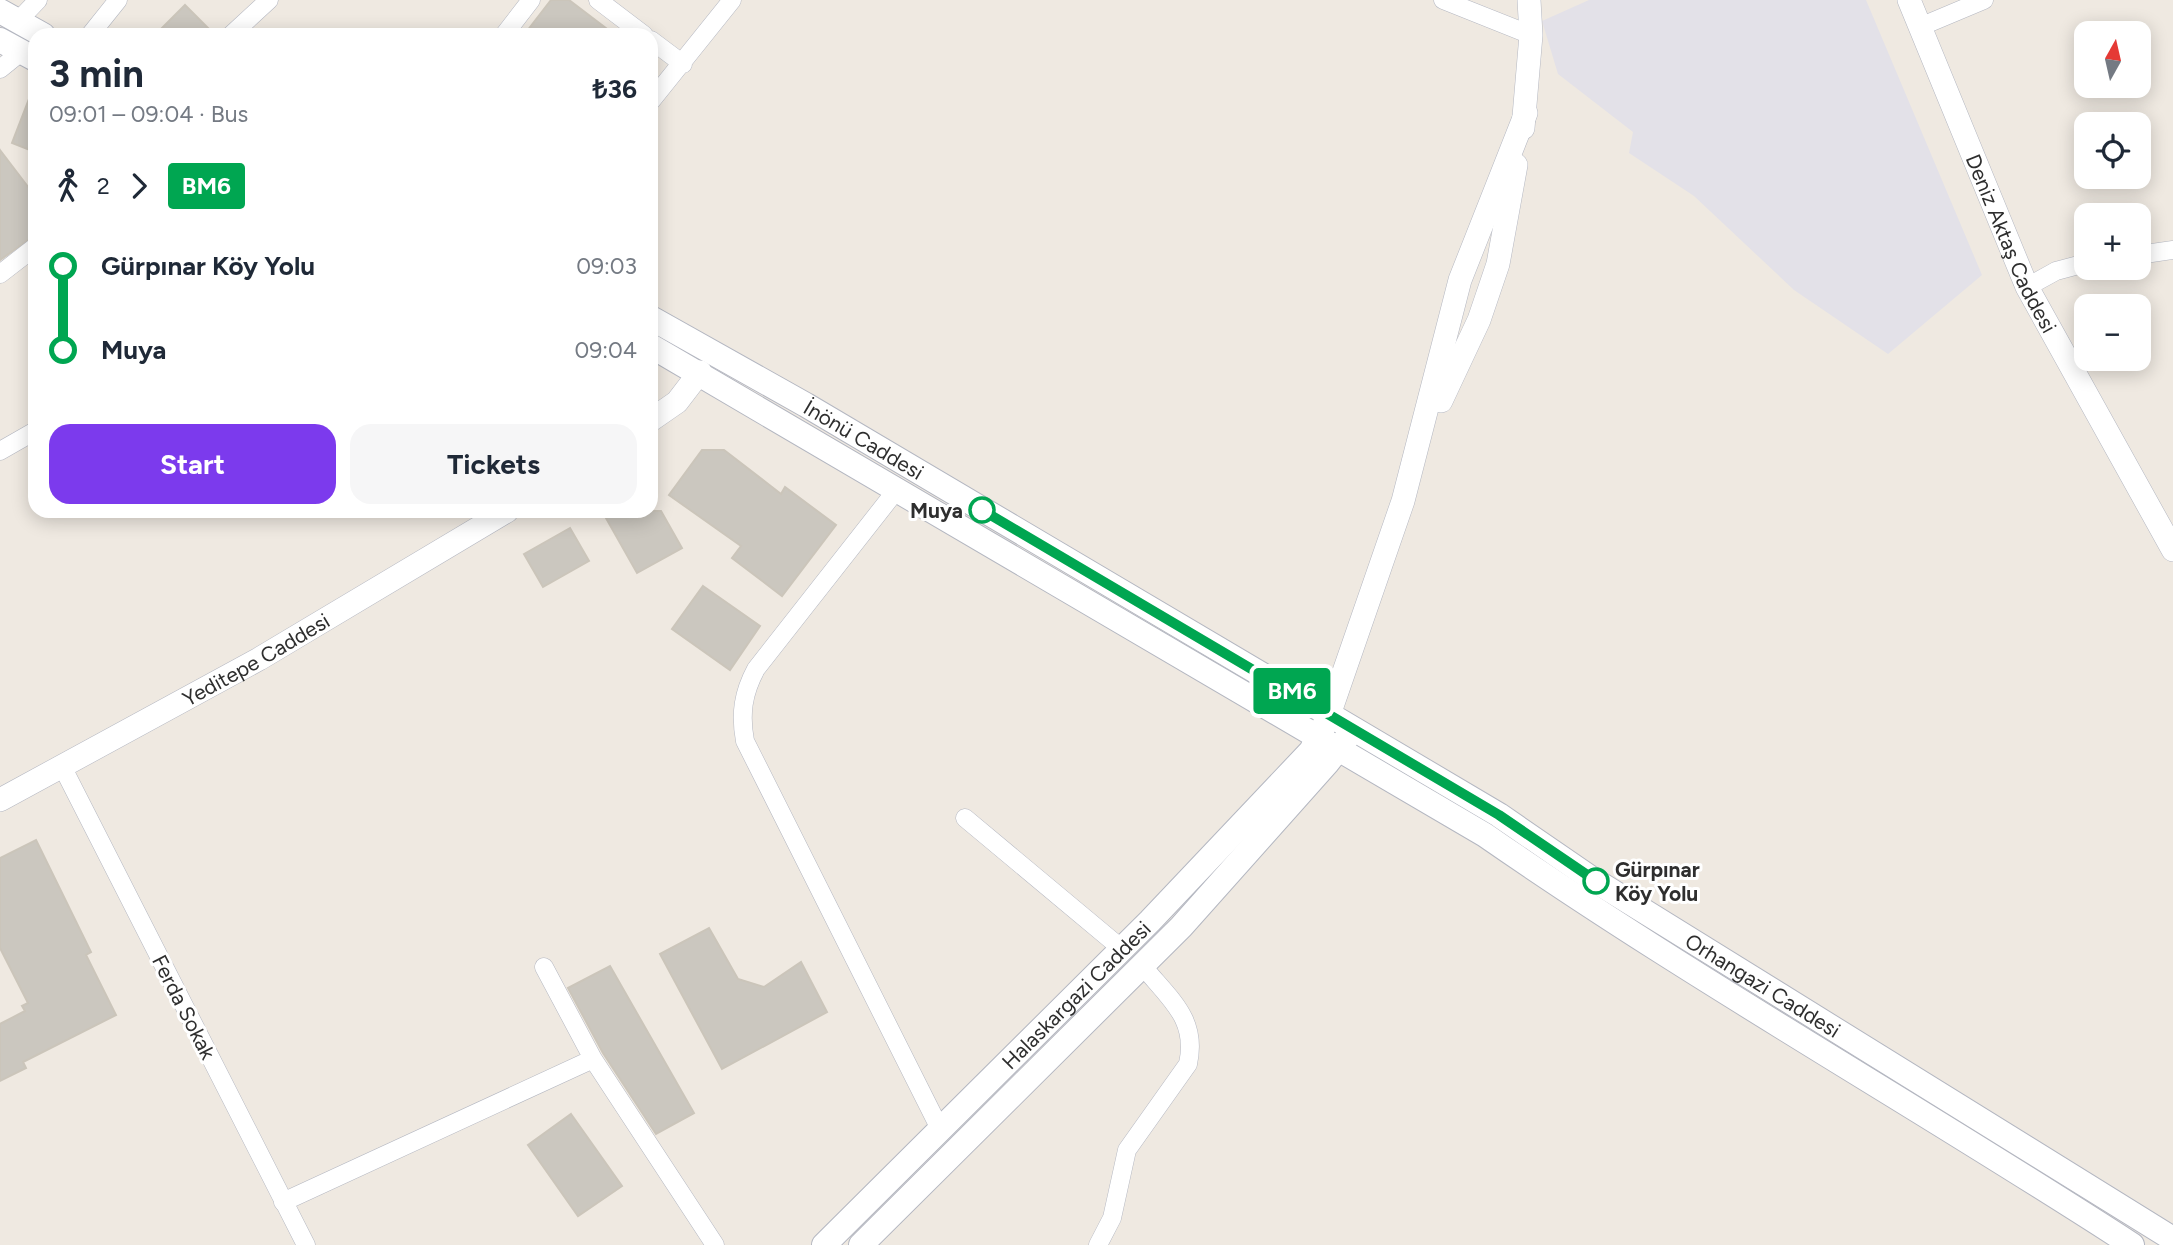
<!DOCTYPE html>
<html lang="en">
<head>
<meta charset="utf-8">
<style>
	:root { --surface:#fff; --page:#f6f6f7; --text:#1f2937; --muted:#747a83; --accent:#7c3aed }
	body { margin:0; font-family:Figtree,sans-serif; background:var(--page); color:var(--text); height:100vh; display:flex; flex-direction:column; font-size:26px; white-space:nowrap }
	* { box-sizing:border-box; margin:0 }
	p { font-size:23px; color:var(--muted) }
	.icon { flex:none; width:38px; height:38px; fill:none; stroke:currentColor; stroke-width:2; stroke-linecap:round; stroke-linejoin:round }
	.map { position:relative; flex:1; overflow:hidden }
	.sheet { position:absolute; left:28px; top:28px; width:630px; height:490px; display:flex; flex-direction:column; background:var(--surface); border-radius:21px; box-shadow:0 4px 18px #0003 }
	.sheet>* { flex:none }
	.badge { padding:0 14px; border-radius:5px; font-size:24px; line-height:46px }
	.needle { width:46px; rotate:8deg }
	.controls { position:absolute; left:2074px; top:21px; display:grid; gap:14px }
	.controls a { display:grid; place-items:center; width:77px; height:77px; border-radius:14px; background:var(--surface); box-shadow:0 4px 18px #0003; font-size:35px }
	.map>.badge { position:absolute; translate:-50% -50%; box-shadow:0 0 0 4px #fff }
	.legs { display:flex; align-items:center; gap:10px; height:77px; padding:0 21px; font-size:23px }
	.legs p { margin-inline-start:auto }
	.headline { display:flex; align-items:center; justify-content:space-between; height:119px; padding:0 21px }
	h1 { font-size:38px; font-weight:700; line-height:52px }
	.primary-button { display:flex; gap:14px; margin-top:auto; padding:14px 21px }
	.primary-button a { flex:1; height:80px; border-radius:21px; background:var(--accent); color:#fff; font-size:28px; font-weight:700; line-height:80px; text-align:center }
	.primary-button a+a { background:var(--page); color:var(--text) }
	ul { padding:0 21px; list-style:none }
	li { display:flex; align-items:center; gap:24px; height:84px; font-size:26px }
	li i { display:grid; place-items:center; width:10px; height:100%; margin:0 9px; background:currentColor }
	li i::after { content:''; width:18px; height:18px; margin:-9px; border:5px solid; border-radius:50%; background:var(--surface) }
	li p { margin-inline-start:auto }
	li:first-child i { background:linear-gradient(#0000 50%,currentColor 0) }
	li:last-child i { background:linear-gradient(currentColor 50%,#0000 0) }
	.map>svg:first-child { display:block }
	.industrial { fill:#e3e1e8 }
	.building { fill:#cbc7bf; stroke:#cbc5ba; stroke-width:2 }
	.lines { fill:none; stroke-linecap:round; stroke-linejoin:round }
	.minor-casing { stroke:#b4b7c1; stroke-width:19 }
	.tertiary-casing { stroke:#b4b7c1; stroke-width:24 }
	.secondary-casing { stroke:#b4b7c1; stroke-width:26 }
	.minor { stroke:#fff; stroke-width:18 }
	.tertiary { stroke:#fff; stroke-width:23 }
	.secondary { stroke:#fff; stroke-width:24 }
	.line-1-casing { stroke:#fff; stroke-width:16 }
	.line-1 { stroke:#00a651; stroke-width:10 }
	.stop-1-dot { fill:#fff; stroke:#00a651; stroke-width:3.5 }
	.labels { text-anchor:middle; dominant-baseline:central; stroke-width:6; stroke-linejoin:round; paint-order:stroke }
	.street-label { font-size:21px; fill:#2e2e2e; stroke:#fff }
	.stop-label { font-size:21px; font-weight:bold; fill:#2e2e2e; stroke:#fff; text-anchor:end }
</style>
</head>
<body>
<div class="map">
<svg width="2173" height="1245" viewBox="0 0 2173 1245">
	<rect width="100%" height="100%" fill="#efe9e1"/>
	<!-- industrial -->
	<path class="industrial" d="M 1589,0 L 1866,0 L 1982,275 L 1888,354 L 1794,290 L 1694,196 L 1629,153 L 1633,132 L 1558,74 L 1542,21 Z"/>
	<!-- building -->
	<path class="building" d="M 551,0 L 569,0 L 615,35 L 524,35 Z
		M 185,5 L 215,35 L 155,35 Z
		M 34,86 L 35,86 L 35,152 L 12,143 Z
		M 0,150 L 35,196 L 35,235 L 0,260 Z
		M 702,450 L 724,450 L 781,494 L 785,487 L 836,525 L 782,596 L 732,558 L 741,546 L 669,495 Z
		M 602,511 L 661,511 L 682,548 L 637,573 Z
		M 570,528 L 589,561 L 543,587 L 524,554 Z
		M 703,586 L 760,626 L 730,670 L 672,629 Z
		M 36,840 L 91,952 L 86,955 L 116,1015 L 23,1062 L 26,1068 L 0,1081 L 0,1024 L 25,1011 L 22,1006 L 28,1003 L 0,948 L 0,858 Z
		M 709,928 L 738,979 L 764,987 L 801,962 L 827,1012 L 722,1069 L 660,954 Z
		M 610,966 L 694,1113 L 656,1134 L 603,1053 L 568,988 Z
		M 571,1114 L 622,1186 L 578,1216 L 528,1145 Z"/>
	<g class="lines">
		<defs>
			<path id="minor" d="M 598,0 L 644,35
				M 1443,0 L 1531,35
				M 17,22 L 38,0
				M 1922,26 L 1984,0
				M 90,35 L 118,0
				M 231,35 L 269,0
				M 504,35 L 531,0
				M 651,40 L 683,64
				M 0,69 L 21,52
				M 651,101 L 732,0
				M 2138,255 L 2173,250
				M 0,274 L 35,247
				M 2027,287 L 2056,271 L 2086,263
				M 0,451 L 35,431
				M 898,488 L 756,669 C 743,693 740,714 745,741 L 941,1131
				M 63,768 L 306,1245
				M 965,818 L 1122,949
				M 544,967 L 593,1059 L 715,1245
				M 283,1202 L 593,1059
				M 1098,1245 L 1112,1218 L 1127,1150 L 1188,1064 C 1198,1018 1169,999 1142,965"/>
			<g id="tertiary">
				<path id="s1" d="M 1909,0 L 2027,287 L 2173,550"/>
				<path d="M 1523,128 L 1531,35 L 1529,0"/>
				<path d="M 1441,401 L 1479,320 L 1498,264 L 1516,165"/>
				<path d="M 651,420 L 677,402 L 700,372"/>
				<path d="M 1329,715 L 1403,501 L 1460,280 L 1526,113"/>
				<path id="s2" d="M 0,800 L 259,659 L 507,511"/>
			</g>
			<g id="secondary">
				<path d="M 0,11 L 43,35"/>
				<path d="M 0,40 L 35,59"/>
				<path id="s3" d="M 651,318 L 806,405 L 1499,815 L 1589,877 L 2173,1239"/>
				<path d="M 651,346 L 1485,835 C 1694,980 1918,1106 2132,1245"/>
				<path id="s4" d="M 824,1245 L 1150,921 L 1311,751 L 1326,722"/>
				<path d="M 861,1245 L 1181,927 L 1328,762 L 1349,735"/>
			</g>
		</defs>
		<!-- minor casing -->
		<use href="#minor" class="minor-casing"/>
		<!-- tertiary casing -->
		<use href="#tertiary" class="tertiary-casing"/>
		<!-- secondary casing -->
		<use href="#secondary" class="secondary-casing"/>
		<!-- minor -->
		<use href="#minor" class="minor"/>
		<!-- tertiary -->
		<use href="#tertiary" class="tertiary"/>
		<!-- secondary -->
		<use href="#secondary" class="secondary"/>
	</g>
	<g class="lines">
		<defs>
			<path id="line-1" d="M 982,510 L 1499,815 L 1596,881"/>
		</defs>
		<!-- line-1 casing -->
		<use href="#line-1" class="line-1-casing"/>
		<!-- line-1 -->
		<use href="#line-1" class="line-1"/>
	</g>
	<!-- markers -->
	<g class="stop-1-dot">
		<circle cx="982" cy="510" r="12"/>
		<circle cx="1596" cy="881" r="12"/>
	</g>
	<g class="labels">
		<!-- street labels -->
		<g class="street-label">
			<text stroke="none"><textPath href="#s1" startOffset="264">Deniz Aktaş Caddesi</textPath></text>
			<text stroke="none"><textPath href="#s3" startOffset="245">İnönü Caddesi</textPath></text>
			<text stroke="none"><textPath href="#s2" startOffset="292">Yeditepe Caddesi</textPath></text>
			<text stroke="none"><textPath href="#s3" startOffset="1297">Orhangazi Caddesi</textPath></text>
			<text stroke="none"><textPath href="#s4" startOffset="355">Halaskargazi Caddesi</textPath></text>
			<text transform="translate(184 1007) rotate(63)">Ferda Sokak</text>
		</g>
		<!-- stop labels -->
		<g class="stop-label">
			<text x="963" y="510">Muya</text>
			<text x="1615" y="869" text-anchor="start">Gürpınar<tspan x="1615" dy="24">Köy Yolu</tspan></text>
		</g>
	</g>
</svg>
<div class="controls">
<a><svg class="needle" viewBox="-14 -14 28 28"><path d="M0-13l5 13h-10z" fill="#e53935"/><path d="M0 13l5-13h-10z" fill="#747a83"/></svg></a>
<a><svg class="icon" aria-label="locate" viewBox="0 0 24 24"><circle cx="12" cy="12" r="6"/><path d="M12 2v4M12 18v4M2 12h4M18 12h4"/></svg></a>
<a>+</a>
<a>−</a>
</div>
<b class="badge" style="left:1292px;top:691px;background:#00a651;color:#fff">BM6</b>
<section class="sheet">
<div class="headline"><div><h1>3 min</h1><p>09:01 – 09:04 · Bus</p></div><b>₺36</b></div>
<div class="legs"><svg class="icon" aria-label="walk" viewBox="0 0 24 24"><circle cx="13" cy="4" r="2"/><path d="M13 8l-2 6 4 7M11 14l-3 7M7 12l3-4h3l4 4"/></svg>2<svg class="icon" aria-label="forward" viewBox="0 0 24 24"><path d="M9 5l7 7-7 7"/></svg><b class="badge" style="background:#00a651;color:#fff">BM6</b></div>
<ul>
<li><i style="color:#00a651"></i><b>Gürpınar Köy Yolu</b><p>09:03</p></li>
<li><i style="color:#00a651"></i><b>Muya</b><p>09:04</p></li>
</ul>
<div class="primary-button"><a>Start</a><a>Tickets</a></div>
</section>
</div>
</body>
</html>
